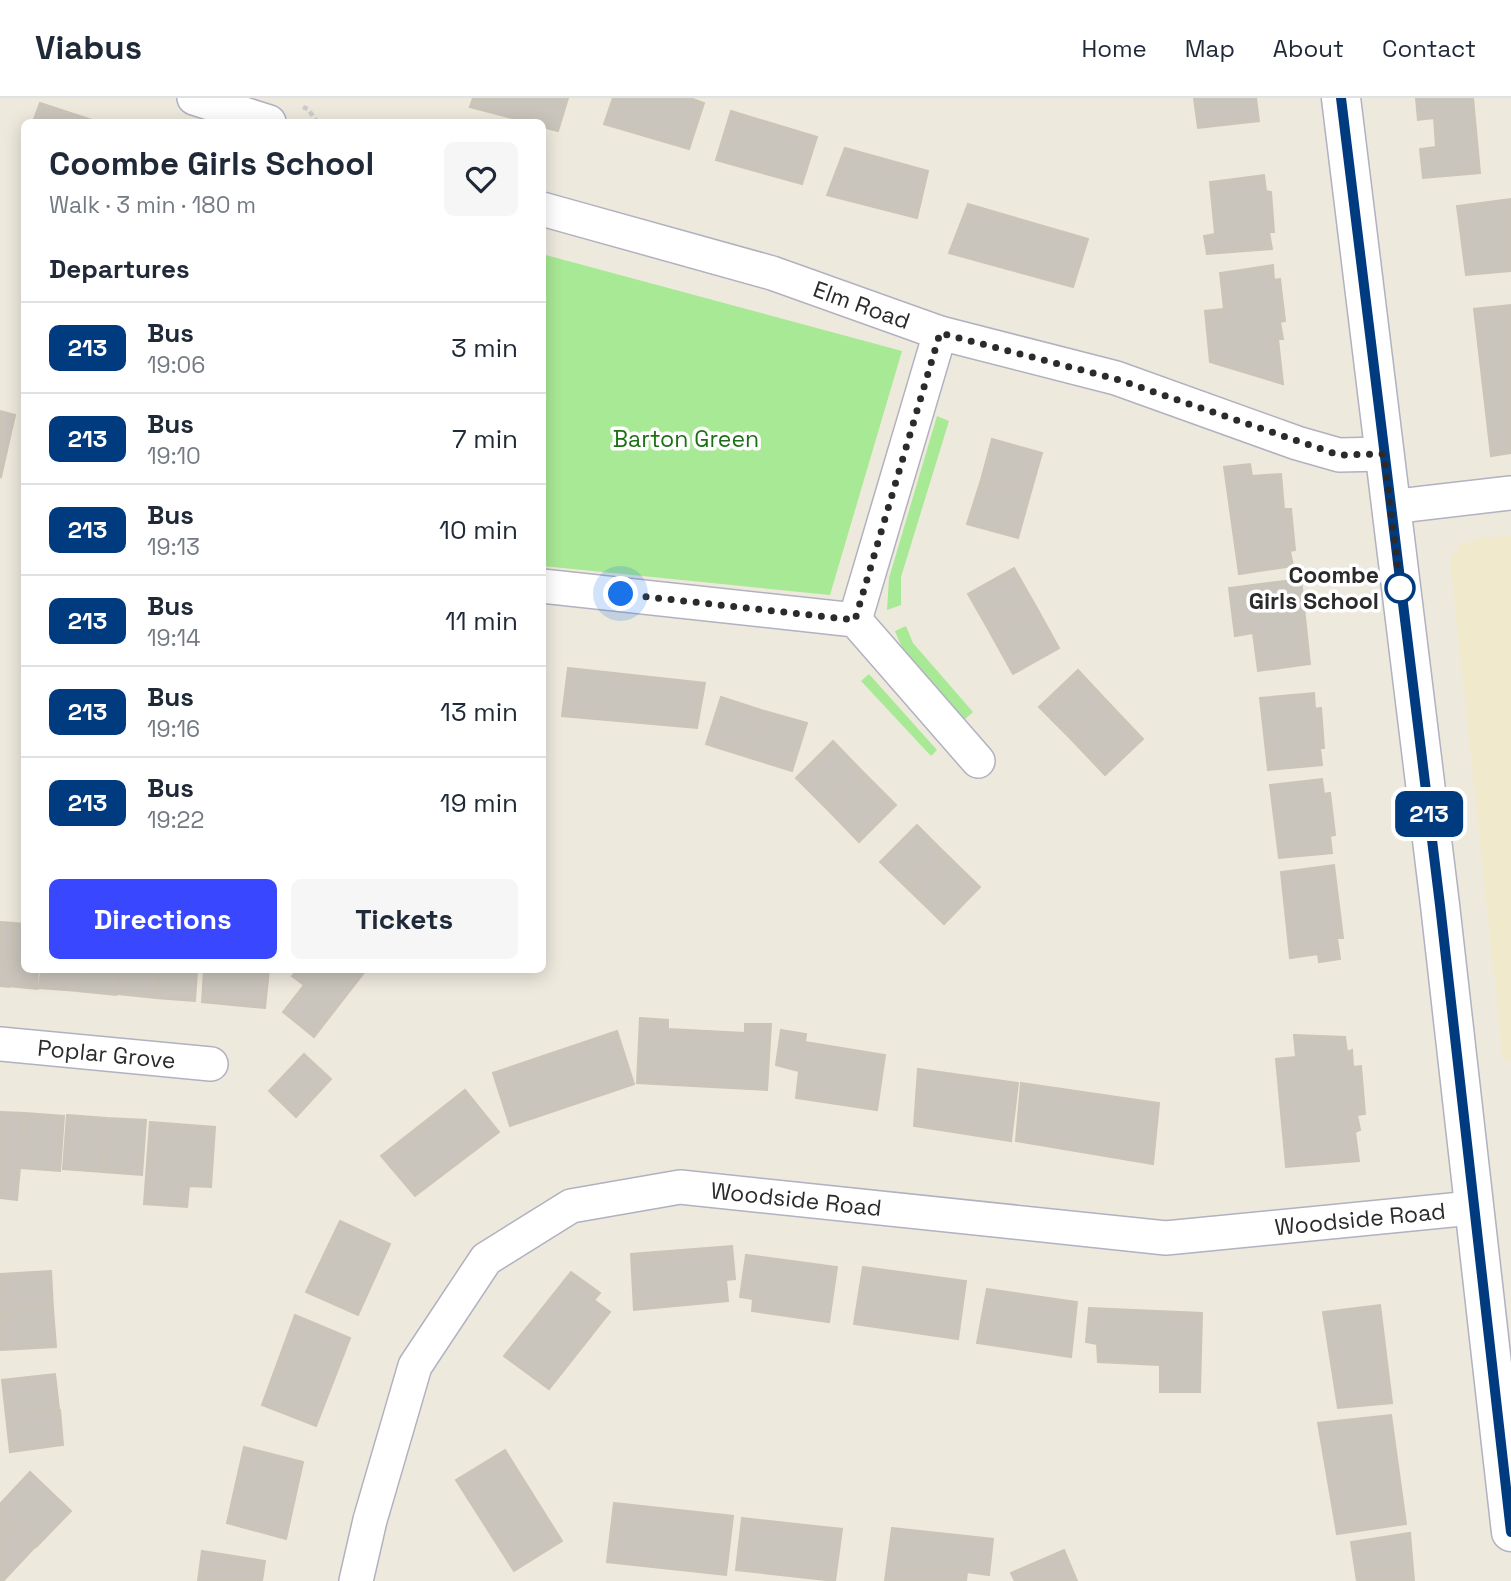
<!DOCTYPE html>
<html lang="en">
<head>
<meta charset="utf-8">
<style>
	:root { --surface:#fff; --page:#f6f6f7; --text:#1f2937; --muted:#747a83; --line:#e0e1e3; --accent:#3947ff }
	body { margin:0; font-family:"Space Grotesk",sans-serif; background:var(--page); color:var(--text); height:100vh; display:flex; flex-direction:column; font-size:26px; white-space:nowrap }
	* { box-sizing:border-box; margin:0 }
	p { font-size:23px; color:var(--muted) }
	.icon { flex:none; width:38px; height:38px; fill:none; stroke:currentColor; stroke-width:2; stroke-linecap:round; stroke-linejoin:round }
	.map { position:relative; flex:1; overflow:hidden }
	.drawer { position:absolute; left:21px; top:21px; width:525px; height:854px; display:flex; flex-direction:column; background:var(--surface); border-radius:10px; box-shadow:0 4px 18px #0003 }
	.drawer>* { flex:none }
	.badge { padding:0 14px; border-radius:10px; font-size:24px; line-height:46px }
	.you { position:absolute; width:35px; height:35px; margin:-18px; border:5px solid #fff; border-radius:50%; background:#1a73e8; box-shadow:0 0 0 10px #1a73e833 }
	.map>.badge { position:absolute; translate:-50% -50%; box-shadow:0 0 0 4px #fff }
	h2 { padding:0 28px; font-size:26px; line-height:63px }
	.round { display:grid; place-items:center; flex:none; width:74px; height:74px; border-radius:10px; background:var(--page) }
	.headline { display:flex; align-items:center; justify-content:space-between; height:119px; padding:0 28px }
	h1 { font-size:33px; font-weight:600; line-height:52px }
	.button { display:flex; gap:14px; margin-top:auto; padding:14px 28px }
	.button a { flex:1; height:80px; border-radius:10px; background:var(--accent); color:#fff; font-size:28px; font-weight:600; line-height:80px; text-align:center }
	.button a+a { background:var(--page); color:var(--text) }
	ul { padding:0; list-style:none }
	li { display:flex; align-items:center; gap:21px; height:91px; padding:0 28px; border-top:2px solid var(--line) }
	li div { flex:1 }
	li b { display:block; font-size:26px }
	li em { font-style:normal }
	li .badge { min-width:77px; font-weight:700; text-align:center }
	header { display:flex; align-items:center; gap:42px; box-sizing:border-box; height:98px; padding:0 35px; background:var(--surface); border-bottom:2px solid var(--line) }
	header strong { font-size:33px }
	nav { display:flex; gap:38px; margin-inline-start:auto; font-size:24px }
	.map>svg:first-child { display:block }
	.education { fill:#f1e9cb }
	.green { fill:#a8e995 }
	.building { fill:#cac5bc; stroke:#cac5b6; stroke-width:2 }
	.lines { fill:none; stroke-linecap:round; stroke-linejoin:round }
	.street-casing { stroke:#b1b1c0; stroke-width:36 }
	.secondary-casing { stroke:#b1b1c0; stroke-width:41 }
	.path { stroke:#ccc; stroke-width:4.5; stroke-dasharray:5 3.5; stroke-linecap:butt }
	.street { stroke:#fff; stroke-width:33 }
	.secondary { stroke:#fff; stroke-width:38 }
	.line-casing { stroke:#fff; stroke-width:16 }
	.line { stroke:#003b80; stroke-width:10 }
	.walk { stroke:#2b2b2b; stroke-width:7; stroke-dasharray:0 12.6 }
	.stop-dot { fill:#fff; stroke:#003b80; stroke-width:3.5 }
	.labels { text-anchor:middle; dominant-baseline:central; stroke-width:7; stroke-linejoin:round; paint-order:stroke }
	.street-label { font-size:23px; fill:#2b2b2b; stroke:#fff }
	.park-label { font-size:23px; fill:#1d6f15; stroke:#fff }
	.stop-label { font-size:23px; font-weight:bold; fill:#2b2b2b; stroke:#fff; text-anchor:end }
</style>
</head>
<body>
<header>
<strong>Viabus</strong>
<nav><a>Home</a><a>Map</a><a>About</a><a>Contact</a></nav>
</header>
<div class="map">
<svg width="1511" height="1483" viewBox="0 0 1511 1483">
	<rect width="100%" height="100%" fill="#eee9dd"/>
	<!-- education -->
	<path class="education" d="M 1511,437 L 1511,963 L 1503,961 L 1450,460 L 1462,446 L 1481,440 Z"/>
	<!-- green -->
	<path class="green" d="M 542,156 L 902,253 L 830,497 L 543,468 Z
		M 937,318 L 949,323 L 901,479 L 901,507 L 887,512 L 889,480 Z
		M 906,528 L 913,545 L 973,614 L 964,622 L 902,550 L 895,533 Z
		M 869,576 L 937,652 L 931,658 L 861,583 Z"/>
	<!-- building -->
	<path class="building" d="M 473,0 L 568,0 L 558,33 L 542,29 L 542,24 L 527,24 L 470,9 Z
		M 613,0 L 690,0 L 704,5 L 689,51 L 604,26 Z
		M 1194,0 L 1256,0 L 1259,23 L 1198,30 Z
		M 1416,0 L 1473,0 L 1480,75 L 1423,80 L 1420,51 L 1436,49 L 1434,20 L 1418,22 Z
		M 40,5 L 98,24 L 33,24 Z
		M 731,13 L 817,39 L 802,86 L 716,62 Z
		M 845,50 L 928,73 L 917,120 L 827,97 Z
		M 1264,77 L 1266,93 L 1271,94 L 1274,134 L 1269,134 L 1272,151 L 1207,156 L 1204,138 L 1215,136 L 1210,84 Z
		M 1511,101 L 1511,173 L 1466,177 L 1457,108 Z
		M 968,106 L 1088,141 L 1073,189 L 949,155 Z
		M 1273,167 L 1274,182 L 1280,181 L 1285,223 L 1280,224 L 1283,241 L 1278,241 L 1283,286 L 1210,264 L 1205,213 L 1224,211 L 1220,175 Z
		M 1511,207 L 1511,355 L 1491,358 L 1474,211 Z
		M 0,313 L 15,317 L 1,379 L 0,378 Z
		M 992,341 L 1042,355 L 1030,397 L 981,382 Z
		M 1250,366 L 1252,378 L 1281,376 L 1284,411 L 1291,411 L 1295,452 L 1290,453 L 1293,468 L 1239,476 L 1224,369 Z
		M 981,382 L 1030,397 L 1018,440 L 967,426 Z
		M 1014,470 L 1034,505 L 988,531 L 968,496 Z
		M 1301,481 L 1310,566 L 1258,573 L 1253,535 L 1235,538 L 1229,490 Z
		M 1034,505 L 1059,550 L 1013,576 L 988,531 Z
		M 568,570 L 705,585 L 697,630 L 562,618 Z
		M 1078,572 L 1106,602 L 1068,638 L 1039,609 Z
		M 1314,595 L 1315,611 L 1321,610 L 1324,650 L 1320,650 L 1322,667 L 1268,672 L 1260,600 Z
		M 721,599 L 761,612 L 747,659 L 706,646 Z
		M 1106,602 L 1143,641 L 1105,677 L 1068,638 Z
		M 761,612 L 807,625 L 792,673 L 747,659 Z
		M 833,643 L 863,674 L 827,711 L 796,680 Z
		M 863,674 L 896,707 L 859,744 L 827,711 Z
		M 1322,681 L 1324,696 L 1330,695 L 1335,737 L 1330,738 L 1332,755 L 1279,760 L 1270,687 Z
		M 917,727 L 945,755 L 909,792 L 880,764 Z
		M 945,755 L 980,789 L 944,826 L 909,792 Z
		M 1334,767 L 1343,840 L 1337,840 L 1340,861 L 1319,864 L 1318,856 L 1290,860 L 1281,774 Z
		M 0,824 L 14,825 L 9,889 L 0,888 Z
		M 14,825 L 24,826 L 24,872 L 38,872 L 37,891 L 9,888 Z
		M 41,872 L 80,872 L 78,893 L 39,890 Z
		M 80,872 L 119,872 L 116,897 L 78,893 Z
		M 120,872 L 159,872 L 156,900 L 118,896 Z
		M 159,872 L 197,872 L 195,903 L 156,900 Z
		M 204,872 L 269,872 L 265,910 L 202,904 Z
		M 297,872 L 366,872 L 314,939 L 283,914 L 304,887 L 292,878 Z
		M 640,920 L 668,922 L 668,931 L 745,935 L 745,926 L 771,926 L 767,992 L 637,985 Z
		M 781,932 L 806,936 L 805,944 L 885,957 L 877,1012 L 796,1000 L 799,973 L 776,967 Z
		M 617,933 L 634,986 L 510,1028 L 493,975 Z
		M 1294,937 L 1345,939 L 1347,954 L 1352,952 L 1353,969 L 1361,968 L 1365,1016 L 1357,1017 L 1360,1032 L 1355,1034 L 1359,1063 L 1286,1069 L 1276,961 L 1296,959 Z
		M 304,956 L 331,981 L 296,1019 L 269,993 Z
		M 918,971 L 1018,985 L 1011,1043 L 914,1028 Z
		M 1021,985 L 1159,1005 L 1153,1066 L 1016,1043 Z
		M 465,992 L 499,1034 L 415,1098 L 381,1058 Z
		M 0,1014 L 25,1015 L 17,1102 L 0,1100 Z
		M 25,1015 L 64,1018 L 60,1073 L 21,1070 Z
		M 67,1017 L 106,1020 L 102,1074 L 63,1071 Z
		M 106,1020 L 146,1022 L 142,1077 L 103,1074 Z
		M 150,1024 L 215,1029 L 211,1089 L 189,1088 L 187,1109 L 144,1106 Z
		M 340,1123 L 390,1146 L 358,1217 L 306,1194 Z
		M 732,1148 L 735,1181 L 726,1182 L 728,1203 L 634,1212 L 631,1156 Z
		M 746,1157 L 837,1169 L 829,1224 L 752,1213 L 753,1201 L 740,1199 Z
		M 863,1169 L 966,1183 L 958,1241 L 854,1226 Z
		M 51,1173 L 53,1211 L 0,1214 L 0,1176 Z
		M 571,1174 L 600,1195 L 594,1202 L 610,1214 L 549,1291 L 504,1258 Z
		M 987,1191 L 1077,1204 L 1071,1259 L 977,1245 Z
		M 1380,1207 L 1392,1305 L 1338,1310 L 1323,1214 Z
		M 1089,1210 L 1202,1215 L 1200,1294 L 1160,1294 L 1160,1267 L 1098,1264 L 1097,1246 L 1086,1244 Z
		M 53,1211 L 56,1249 L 1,1252 L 0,1215 Z
		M 295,1217 L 350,1240 L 316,1328 L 262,1307 Z
		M 55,1276 L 59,1311 L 6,1318 L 2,1282 Z
		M 60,1312 L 63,1347 L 10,1354 L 6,1318 Z
		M 1391,1317 L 1406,1426 L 1337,1436 L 1318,1325 Z
		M 244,1349 L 303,1364 L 286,1441 L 227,1425 Z
		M 505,1352 L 562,1443 L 514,1473 L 456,1382 Z
		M 30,1374 L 71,1413 L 36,1449 L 0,1415 L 0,1406 Z
		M 614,1405 L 733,1418 L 726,1477 L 607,1464 Z
		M 0,1415 L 35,1449 L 3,1483 L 0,1483 Z
		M 742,1420 L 842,1431 L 835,1483 L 736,1472 Z
		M 892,1430 L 993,1441 L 989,1477 L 967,1474 L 966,1483 L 885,1483 Z
		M 1410,1435 L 1414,1483 L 1357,1483 L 1351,1444 Z
		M 1064,1452 L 1077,1483 L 1015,1483 L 1011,1475 Z
		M 202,1453 L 265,1463 L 262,1483 L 198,1483 Z"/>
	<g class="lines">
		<defs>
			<g id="street">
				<path d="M 194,0 L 269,24"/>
				<path id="s1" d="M 542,111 L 772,175 L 940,235 L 1116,280 L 1297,345 L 1339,357 L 1384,356"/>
				<path d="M 1390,409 L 1511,395"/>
				<path d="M 542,488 L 855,522 L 978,663"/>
				<path d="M 855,522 L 940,235"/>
				<path id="s2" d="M 0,946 L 211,966"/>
				<path id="s3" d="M 356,1483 L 370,1422 L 415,1268 L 486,1161 L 571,1108 L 680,1089 L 1166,1140 L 1472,1110"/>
			</g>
			<path id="secondary" d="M 1341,0 L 1440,807 L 1511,1434"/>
		</defs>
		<!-- street casing -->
		<use href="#street" class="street-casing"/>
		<!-- secondary casing -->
		<use href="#secondary" class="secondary-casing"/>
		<!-- path -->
		<path class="path" d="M 303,9 L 308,11 L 317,24"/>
		<!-- street -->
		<use href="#street" class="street"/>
		<!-- secondary -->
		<use href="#secondary" class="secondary"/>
	</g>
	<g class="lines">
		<defs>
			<path id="line" d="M 1341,0 L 1440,807 L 1511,1434"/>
		</defs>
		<!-- line casing -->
		<use href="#line" class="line-casing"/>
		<!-- line -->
		<use href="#line" class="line"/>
		<!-- walk -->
		<path class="walk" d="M 621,496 L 855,522 L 940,235 L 1116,281 L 1339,357 L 1384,356 L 1400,490"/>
	</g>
	<!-- markers -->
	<circle class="stop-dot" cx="1400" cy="490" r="14"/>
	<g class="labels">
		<!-- street labels -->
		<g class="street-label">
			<text stroke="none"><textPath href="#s1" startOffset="334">Elm Road</textPath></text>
			<text stroke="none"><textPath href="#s2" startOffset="107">Poplar Grove</textPath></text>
			<text stroke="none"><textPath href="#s3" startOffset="679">Woodside Road</textPath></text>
			<text stroke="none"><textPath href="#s3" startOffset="1246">Woodside Road</textPath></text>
		</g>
		<!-- park labels -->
		<g class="park-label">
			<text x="686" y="341">Barton Green</text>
		</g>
		<!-- stop labels -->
		<g class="stop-label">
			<text x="1379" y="477">Coombe<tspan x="1379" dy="26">Girls School</tspan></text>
		</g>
	</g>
</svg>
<div class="you" style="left:621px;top:496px"></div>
<b class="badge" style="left:1429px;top:716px;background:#003b80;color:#fff">213</b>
<section class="drawer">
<div class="headline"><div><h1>Coombe Girls School</h1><p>Walk · 3 min · 180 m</p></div><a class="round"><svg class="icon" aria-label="heart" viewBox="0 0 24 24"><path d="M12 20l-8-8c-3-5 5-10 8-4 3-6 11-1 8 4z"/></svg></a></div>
<h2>Departures</h2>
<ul>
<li><span class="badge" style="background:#003b80;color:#fff">213</span><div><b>Bus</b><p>19:06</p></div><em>3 min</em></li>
<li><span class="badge" style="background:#003b80;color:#fff">213</span><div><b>Bus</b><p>19:10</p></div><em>7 min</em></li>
<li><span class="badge" style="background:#003b80;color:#fff">213</span><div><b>Bus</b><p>19:13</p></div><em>10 min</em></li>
<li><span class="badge" style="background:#003b80;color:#fff">213</span><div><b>Bus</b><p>19:14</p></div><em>11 min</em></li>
<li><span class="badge" style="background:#003b80;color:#fff">213</span><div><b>Bus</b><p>19:16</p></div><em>13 min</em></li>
<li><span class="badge" style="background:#003b80;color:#fff">213</span><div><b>Bus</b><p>19:22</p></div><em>19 min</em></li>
</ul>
<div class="button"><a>Directions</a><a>Tickets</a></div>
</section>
</div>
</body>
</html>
